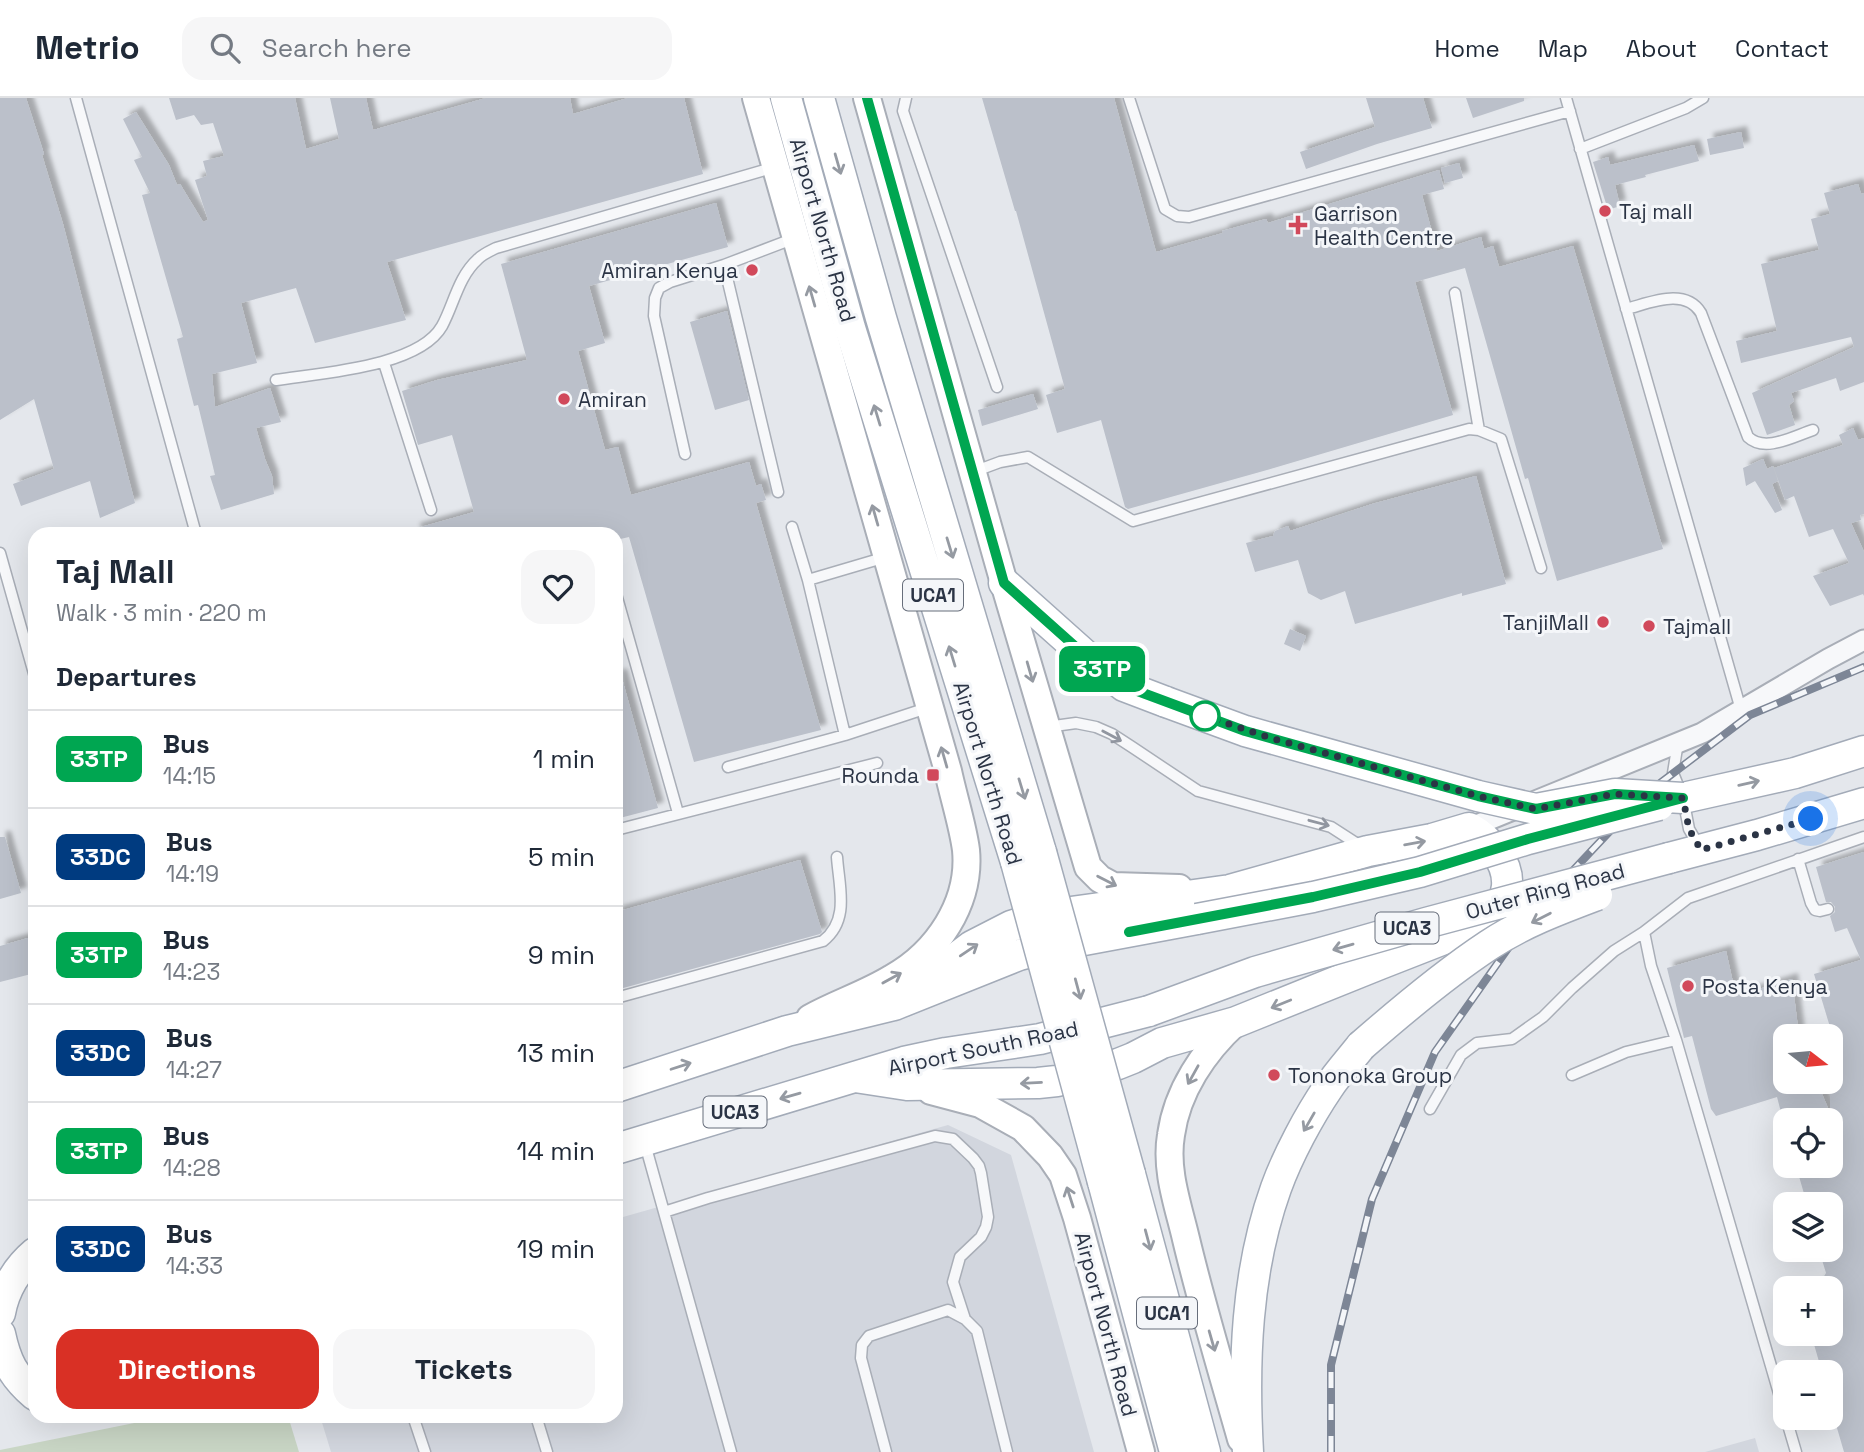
<!DOCTYPE html>
<html lang="en">
<head>
<meta charset="utf-8">
<style>
	:root { --surface:#fff; --page:#f6f6f7; --text:#1f2937; --muted:#747a83; --line:#e0e1e3; --accent:#d93025 }
	body { margin:0; font-family:"Space Grotesk",sans-serif; background:var(--page); color:var(--text); height:100vh; display:flex; flex-direction:column; font-size:26px; white-space:nowrap }
	* { box-sizing:border-box; margin:0 }
	p { font-size:23px; color:var(--muted) }
	.icon { flex:none; width:38px; height:38px; fill:none; stroke:currentColor; stroke-width:2; stroke-linecap:round; stroke-linejoin:round }
	.map { position:relative; flex:1; overflow:hidden }
	.panel { position:absolute; left:28px; top:429px; width:595px; height:896px; display:flex; flex-direction:column; background:var(--surface); border-radius:21px; box-shadow:0 7px 28px #0002 }
	.panel>* { flex:none }
	.badge { padding:0 14px; border-radius:10px; font-size:24px; line-height:46px }
	.needle { width:46px; rotate:106deg }
	.buttons { position:absolute; left:1773px; top:926px; display:grid; gap:14px }
	.buttons a { display:grid; place-items:center; width:70px; height:70px; border-radius:14px; background:var(--surface); box-shadow:0 7px 28px #0002; font-size:35px }
	.you { position:absolute; width:35px; height:35px; margin:-18px; border:5px solid #fff; border-radius:50%; background:#1a73e8; box-shadow:0 0 0 10px #1a73e833 }
	.map>.badge { position:absolute; translate:-50% -50%; box-shadow:0 0 0 4px #fff }
	h2 { padding:0 28px; font-size:26px; line-height:63px }
	.round { display:grid; place-items:center; flex:none; width:74px; height:74px; border-radius:21px; background:var(--page) }
	.head { display:flex; align-items:center; justify-content:space-between; height:119px; padding:0 28px }
	h1 { font-size:33px; font-weight:700; line-height:52px }
	.action { display:flex; gap:14px; margin-top:auto; padding:14px 28px }
	.action a { flex:1; height:80px; border-radius:21px; background:var(--accent); color:#fff; font-size:28px; font-weight:700; line-height:80px; text-align:center }
	.action a+a { background:var(--page); color:var(--text) }
	ul { padding:0; list-style:none }
	li { display:flex; align-items:center; gap:21px; height:98px; padding:0 28px; border-top:2px solid var(--line) }
	li div { flex:1 }
	li b { display:block; font-size:26px }
	li em { font-style:normal }
	li .badge { min-width:77px; font-weight:700; text-align:center }
	header { display:flex; align-items:center; gap:42px; box-sizing:border-box; height:98px; padding:0 35px; background:var(--surface); border-bottom:2px solid var(--line) }
	header strong { font-size:33px }
	nav { display:flex; gap:38px; margin-inline-start:auto; font-size:24px }
	.search { width:490px; height:63px; background:var(--page); display:flex; align-items:center; gap:18px; box-sizing:border-box; padding:0 24px; border-radius:21px; color:var(--muted); font-size:26px }
	.map>svg:first-child { display:block }
	.built { fill:#d2d6de }
	.green { fill:#c9d6c5 }
	.building { fill:#bbc0ca; filter:url(#shadow) }
	.lines { fill:none; stroke-linecap:round; stroke-linejoin:round }
	.lane-casing { stroke:#a9aeb7; stroke-width:13 }
	.street-casing { stroke:#a9aeb7; stroke-width:23 }
	.secondary-casing { stroke:#a9aeb7; stroke-width:30 }
	.primary-casing { stroke:#a3abb8; stroke-width:33 }
	.lane { stroke:#f7f8fa; stroke-width:10 }
	.street { stroke:#f7f8fa; stroke-width:19 }
	.secondary { stroke:#fff; stroke-width:26 }
	.primary { stroke:#fff; stroke-width:30 }
	.rail-casing { stroke:#7d8696; stroke-width:8 }
	.rail { stroke:#f4f6f9; stroke-width:5; stroke-dasharray:16; stroke-linecap:butt }
	.primary-bridge-casing { stroke:#a3abb8; stroke-width:33; stroke-linecap:butt }
	.primary-bridge { stroke:#fff; stroke-width:30 }
	.oneway { stroke:#959aa2 }
	.oneway2 { stroke:#9196a0 }
	.line-casing { stroke:#fff; stroke-width:16 }
	.line { stroke:#00a651; stroke-width:10 }
	.walk { stroke:#2b3445; stroke-width:7; stroke-dasharray:0 12.6 }
	.poi-dot { fill:#d1495b; stroke:#f4f6f9; stroke-width:2.5 }
	.stop-dot { fill:#fff; stroke:#00a651; stroke-width:3.5 }
	.labels { text-anchor:middle; dominant-baseline:central; stroke-width:6; stroke-linejoin:round; paint-order:stroke }
	.shield { fill:#f4f6f9; stroke:#676e7b; stroke-width:2 }
	.shield-label { font-size:19px; font-weight:bold; fill:#2b3445 }
	.poi-label { font-size:21px; fill:#2b3445; stroke:#f4f6f9; text-anchor:start }
	.street-label { font-size:21px; fill:#2b3445; stroke:#f4f6f9 }
</style>
</head>
<body>
<header>
<strong>Metrio</strong>
<div class="search"><svg class="icon" aria-label="search" viewBox="0 0 24 24"><circle cx="10" cy="10" r="6"/><path d="M15 15l6 6"/></svg>Search here</div>
<nav><a>Home</a><a>Map</a><a>About</a><a>Contact</a></nav>
</header>
<div class="map">
<svg width="1864" height="1354" viewBox="0 0 1864 1354">
	<defs>
		<filter id="shadow"><feDropShadow dx="6" dy="-6" stdDeviation="2" flood-color="#0004"/></filter>
	</defs>
	<rect width="100%" height="100%" fill="#e4e7ec"/>
	<!-- built -->
	<path class="built" d="M 948,1027 L 1011,1057 L 1094,1354 L 331,1354 L 320,1318 L 616,1318 L 616,1121 Z
		M 1755,1340 L 1759,1354 L 1705,1354 Z"/>
	<!-- green -->
	<path class="green" d="M 169,1318 L 288,1318 L 299,1354 L 0,1354 L 0,1352 Z"/>
	<!-- building -->
	<path class="building" d="M 0,0 L 26,0 L 44,56 L 42,57 L 63,126 L 135,405 L 100,420 L 90,383 L 21,408 L 13,386 L 54,371 L 34,301 L 0,322 Z
		M 169,0 L 295,0 L 306,51 L 339,41 L 330,0 L 366,0 L 373,32 L 486,0 L 570,0 L 573,16 L 628,0 L 684,0 L 703,76 L 387,164 L 406,222 L 315,245 L 296,190 L 241,205 L 257,265 L 212,276 L 215,309 L 270,290 L 281,324 L 256,330 L 265,361 L 272,378 L 274,396 L 221,412 L 210,378 L 215,377 L 198,307 L 194,308 L 177,241 L 183,239 L 142,97 L 150,95 L 134,62 L 142,59 L 123,21 L 136,14 L 169,67 L 177,87 L 180,86 L 203,124 L 208,122 L 195,82 L 207,78 L 203,63 L 224,58 L 213,25 L 201,27 L 194,17 L 176,22 Z
		M 982,0 L 1114,0 L 1156,154 L 1223,135 L 1222,133 L 1266,121 L 1268,125 L 1439,72 L 1444,91 L 1422,97 L 1437,153 L 1481,139 L 1484,151 L 1493,148 L 1499,169 L 1573,148 L 1663,451 L 1557,483 L 1528,380 L 1525,381 L 1465,170 L 1415,184 L 1453,317 L 1267,372 L 1128,411 L 1125,409 L 1101,322 L 1057,335 L 1046,297 L 1065,291 L 1016,113 L 1015,113 Z
		M 1366,0 L 1423,0 L 1432,30 L 1377,46 L 1306,71 L 1300,54 L 1375,29 Z
		M 1466,0 L 1524,0 L 1524,3 L 1473,20 Z
		M 1741,34 L 1744,50 L 1710,57 L 1707,41 Z
		M 1694,47 L 1699,63 L 1645,77 L 1646,79 L 1615,87 L 1620,108 L 1608,112 L 1593,64 L 1608,59 L 1610,67 Z
		M 1459,65 L 1463,80 L 1445,85 L 1441,70 Z
		M 1858,86 L 1861,96 L 1864,95 L 1864,284 L 1840,293 L 1836,280 L 1791,295 L 1794,303 L 1789,307 L 1795,327 L 1767,337 L 1752,295 L 1854,249 L 1851,239 L 1741,265 L 1736,243 L 1777,233 L 1761,166 L 1819,152 L 1811,121 L 1830,116 L 1824,95 Z
		M 716,105 L 728,149 L 589,188 L 605,245 L 578,253 L 605,352 L 618,349 L 631,397 L 749,364 L 756,388 L 761,386 L 766,402 L 756,405 L 821,632 L 694,664 L 629,439 L 616,442 L 616,436 L 415,436 L 414,431 L 474,414 L 452,337 L 418,347 L 402,293 L 437,282 L 527,262 L 501,166 Z
		M 727,213 L 749,302 L 715,312 L 690,224 Z
		M 1033,296 L 1038,311 L 982,328 L 978,312 Z
		M 1853,330 L 1858,342 L 1864,340 L 1864,416 L 1860,417 L 1861,422 L 1851,425 L 1864,454 L 1864,498 L 1863,496 L 1830,508 L 1813,478 L 1849,465 L 1833,431 L 1809,439 L 1794,398 L 1785,402 L 1774,370 L 1843,347 L 1839,337 Z
		M 1763,361 L 1767,371 L 1773,368 L 1778,383 L 1772,386 L 1782,412 L 1775,415 L 1755,383 L 1746,388 L 1743,370 Z
		M 1476,378 L 1506,486 L 1462,498 L 1462,495 L 1355,526 L 1345,493 L 1321,502 L 1308,495 L 1298,462 L 1255,474 L 1246,445 L 1273,438 L 1275,433 L 1288,428 L 1290,433 L 1372,406 Z
		M 1290,531 L 1306,538 L 1300,553 L 1284,546 Z
		M 616,577 L 621,577 L 658,710 L 616,721 Z
		M 0,739 L 5,739 L 21,795 L 0,801 Z
		M 1864,754 L 1864,1354 L 1844,1354 L 1830,1306 L 1830,1274 L 1822,1274 L 1811,1236 L 1830,1236 L 1830,1190 L 1817,1190 L 1826,1175 L 1819,1152 L 1830,1152 L 1830,1106 L 1807,1106 L 1796,1068 L 1830,1068 L 1830,1022 L 1783,1022 L 1777,999 L 1716,1018 L 1711,1011 L 1692,938 L 1684,940 L 1667,870 L 1726,853 L 1736,898 L 1792,881 L 1799,938 L 1785,938 L 1785,984 L 1817,984 L 1830,1015 L 1830,929 L 1814,876 L 1861,862 L 1847,830 L 1835,834 L 1830,818 L 1835,814 L 1835,809 L 1831,804 L 1826,804 L 1816,769 Z
		M 800,762 L 822,834 L 820,836 L 616,892 L 616,814 Z
		M 35,838 L 35,875 L 0,884 L 0,848 Z"/>
	<g class="lines">
		<defs>
			<path id="lane" d="M 76,0 L 196,436
				M 906,0 L 903,13 L 997,289
				M 1129,0 L 1165,111 L 1177,118 L 1189,119 L 1570,13
				M 1566,0 L 1741,612
				M 1580,51 L 1686,10 L 1703,0
				M 724,167 L 778,394
				M 1455,195 L 1479,332 L 1501,341 L 1541,470
				M 1626,211 C 1650,205 1685,189 1701,215 L 1748,339 C 1765,355 1794,338 1813,332
				M 384,265 L 431,412
				M 276,282 C 320,275 419,269 442,228 C 454,206 458,179 478,161 C 483,156 490,153 496,150 L 775,69
				M 685,356 L 654,218 L 655,200 L 659,190 L 670,184 L 724,167 L 795,140
				M 973,374 L 1000,364 L 1028,359 L 1133,423 L 1469,331 L 1479,332
				M 792,429 L 808,482 L 845,637 L 927,610
				M 0,455 L 35,579
				M 808,482 L 886,459
				M 616,496 L 678,715
				M 1047,629 L 1076,625 L 1096,629 L 1112,636 L 1132,649 L 1198,693 L 1331,729 L 1362,749
				M 1678,644 L 1673,675 L 1683,700 L 1689,731 L 1700,750
				M 728,669 L 845,637
				M 616,732 L 877,665
				M 1798,761 L 1811,805 L 1815,812 L 1820,813 L 1828,811
				M 616,900 L 823,843 C 850,822 839,789 837,759
				M 1572,977 L 1626,954 L 1676,942
				M 1430,1011 L 1461,957 L 1477,945 L 1512,941 L 1543,919 L 1572,890 L 1614,853 L 1644,834
				M 645,1046 L 731,1354
				M 664,1114 L 708,1100 L 935,1038 L 953,1041 L 973,1060 L 979,1068 L 981,1075 L 988,1119 L 986,1129 L 981,1139 L 960,1159 L 953,1184 L 965,1221
				M 1785,1316 L 1676,942 L 1651,868 L 1644,834 L 1688,800 L 1864,739
				M 413,1318 L 425,1354
				M 536,1318 L 547,1354
				M 1786,1320 L 1796,1354
				M 886,1354 L 861,1260 L 862,1247 L 869,1238 L 948,1212 L 965,1221 L 977,1233 L 1007,1354"/>
			<path id="street" d="M 1469,730 L 1702,635 L 1828,561 L 1864,542"/>
			<path id="secondary" d="M 756,0 L 948,673 C 953,697 963,728 966,752 C 971,805 937,855 892,880 C 866,896 837,905 810,920
				M 867,0 L 1004,485 L 1088,769 L 1100,781 L 1113,788 L 1179,790
				M 1236,924 C 1204,953 1177,993 1171,1037 C 1165,1072 1178,1107 1186,1141 C 1202,1208 1222,1274 1241,1341
				M 931,993 L 980,1006 L 1023,1030 L 1050,1058 L 1063,1077 L 1077,1120 L 1141,1354"/>
			<path id="primary" d="M 786,0 L 850,230 L 1016,764
				M 819,0 L 881,220 L 1041,754
				M 1004,485 L 1087,559 L 1124,588 L 1166,604
				M 1683,700 L 1795,675 L 1864,653
				M 1669,760 L 1757,737 L 1864,705
				M 855,979 L 907,987 L 1038,985 L 1057,983 L 1118,966 L 1133,960 L 1162,945 L 1236,924 L 1380,866 L 1490,823 C 1498,813 1506,802 1507,788 C 1509,764 1489,741 1469,730 L 1432,741 L 1368,753 L 1230,792 L 1042,818 L 1011,828 L 972,848 L 894,907
				M 616,989 L 787,933 L 894,907 L 1019,857 L 1057,847 L 1197,821
				M 616,1051 L 904,964 L 946,955 L 1040,941 L 1149,913
				M 1130,1076 L 1205,1354
				M 1103,1084 L 1175,1354
				M 0,1215 C 4,1192 17,1170 35,1155
				M 0,1236 C 6,1264 13,1278 35,1297
				M 1248,1354 C 1243,1265 1246,1174 1276,1090 C 1288,1057 1309,1018 1328,990 C 1338,975 1350,962 1361,948"/>
		</defs>
		<!-- lane casing -->
		<use href="#lane" class="lane-casing"/>
		<!-- street casing -->
		<use href="#street" class="street-casing"/>
		<!-- secondary casing -->
		<use href="#secondary" class="secondary-casing"/>
		<!-- primary casing -->
		<use href="#primary" class="primary-casing"/>
		<!-- lane -->
		<use href="#lane" class="lane"/>
		<!-- street -->
		<use href="#street" class="street"/>
		<!-- secondary -->
		<use href="#secondary" class="secondary"/>
		<!-- primary -->
		<use href="#primary" class="primary"/>
		<defs>
			<path id="rail" d="M 1331,1354 L 1331,1267 L 1372,1101 L 1435,954 L 1533,815 L 1643,698 L 1750,617 L 1864,569"/>
		</defs>
		<!-- rail casing -->
		<use href="#rail" class="rail-casing"/>
		<!-- rail -->
		<use href="#rail" class="rail"/>
		<defs>
			<path id="primary-bridge" d="M 1166,604 L 1245,633 L 1478,698 L 1536,711 L 1615,696 L 1683,700
				M 1041,754 L 1130,1076
				M 1016,764 L 1103,1084
				M 1197,821 L 1313,799 L 1420,774 L 1528,741 L 1659,707
				M 1149,913 L 1255,874 L 1426,825 L 1669,760
				M 1361,948 C 1401,913 1445,876 1489,847 C 1522,825 1560,811 1597,797"/>
		</defs>
		<!-- primary-bridge casing -->
		<use href="#primary-bridge" class="primary-bridge-casing"/>
		<!-- primary-bridge -->
		<use href="#primary-bridge" class="primary-bridge"/>
	</g>
	<!-- one-way arrows -->
	<defs><path id="oneway-shaft" d="M-6 0H5M1.5-3L5.5 0L1.5 3" fill="none" stroke-width="1.6" stroke-linecap="round" stroke-linejoin="round" transform="scale(1.75)"/></defs>
	<g class="oneway">
		<use href="#oneway-shaft" transform="translate(838 66) rotate(74)"/>
		<use href="#oneway-shaft" transform="translate(812 198) rotate(-106)"/>
		<use href="#oneway-shaft" transform="translate(877 317) rotate(-107)"/>
		<use href="#oneway-shaft" transform="translate(875 417) rotate(-106)"/>
		<use href="#oneway-shaft" transform="translate(950 450) rotate(73)"/>
		<use href="#oneway-shaft" transform="translate(952 558) rotate(-107)"/>
		<use href="#oneway-shaft" transform="translate(1030 574) rotate(74)"/>
		<use href="#oneway-shaft" transform="translate(944 659) rotate(-106)"/>
		<use href="#oneway-shaft" transform="translate(1749 685) rotate(-13)"/>
		<use href="#oneway-shaft" transform="translate(1022 691) rotate(73)"/>
		<use href="#oneway-shaft" transform="translate(1415 745) rotate(-10)"/>
		<use href="#oneway-shaft" transform="translate(1107 783) rotate(27)"/>
		<use href="#oneway-shaft" transform="translate(1541 820) rotate(153)"/>
		<use href="#oneway-shaft" transform="translate(1343 849) rotate(164)"/>
		<use href="#oneway-shaft" transform="translate(969 852) rotate(-34)"/>
		<use href="#oneway-shaft" transform="translate(892 880) rotate(-29)"/>
		<use href="#oneway-shaft" transform="translate(1078 891) rotate(75)"/>
		<use href="#oneway-shaft" transform="translate(1281 906) rotate(158)"/>
		<use href="#oneway-shaft" transform="translate(681 968) rotate(-18)"/>
		<use href="#oneway-shaft" transform="translate(1193 977) rotate(119)"/>
		<use href="#oneway-shaft" transform="translate(1031 985) rotate(177)"/>
		<use href="#oneway-shaft" transform="translate(790 998) rotate(164)"/>
		<use href="#oneway-shaft" transform="translate(1309 1024) rotate(120)"/>
		<use href="#oneway-shaft" transform="translate(1070 1099) rotate(-108)"/>
		<use href="#oneway-shaft" transform="translate(1148 1142) rotate(75)"/>
		<use href="#oneway-shaft" transform="translate(1212 1243) rotate(74)"/>
	</g>
	<g class="oneway2">
		<use href="#oneway-shaft" transform="translate(1112 638) rotate(28)"/>
		<use href="#oneway-shaft" transform="translate(1319 725) rotate(15)"/>
	</g>
	<g class="lines">
		<defs>
			<path id="line" d="M 867,0 L 1004,485 L 1087,559 L 1124,588 L 1245,633 L 1478,698 L 1536,711 L 1615,696 L 1683,700 L 1528,741 L 1420,774 L 1313,799 L 1129,834"/>
		</defs>
		<!-- line casing -->
		<use href="#line" class="line-casing"/>
		<!-- line -->
		<use href="#line" class="line"/>
		<!-- walk -->
		<path class="walk" d="M 1205,618 L 1271,640 L 1478,698 L 1536,711 L 1615,696 L 1683,700 L 1689,731 L 1701,752 L 1811,721"/>
	</g>
	<!-- markers -->
	<g class="poi-dot">
		<circle cx="1605" cy="113" r="7"/>
		<path d="M1294.5 116.5h7v7h7v7h-7v7h-7v-7h-7v-7h7z"/>
		<circle cx="752" cy="172" r="7"/>
		<circle cx="564" cy="301" r="7"/>
		<circle cx="1603" cy="524" r="7"/>
		<circle cx="1649" cy="528" r="7"/>
		<rect x="926" y="670" width="14" height="14" rx="3.5"/>
		<circle cx="1688" cy="888" r="7"/>
		<circle cx="1274" cy="977" r="7"/>
	</g>
	<circle class="stop-dot" cx="1205" cy="618" r="14"/>
	<g class="labels">
		<!-- shield labels -->
		<g class="shield">
			<rect x="903" y="481.5" width="60" height="31" rx="5"/>
			<rect x="1375.5" y="814.5" width="63" height="31" rx="5"/>
			<rect x="703.5" y="998.5" width="63" height="31" rx="5"/>
			<rect x="1137" y="1199.5" width="60" height="31" rx="5"/>
		</g>
		<g class="shield-label">
			<text x="933" y="497">UCA1</text>
			<text x="1407" y="830">UCA3</text>
			<text x="735" y="1014">UCA3</text>
			<text x="1167" y="1215">UCA1</text>
		</g>
		<!-- poi labels -->
		<g class="poi-label">
			<text x="1619" y="113">Taj mall</text>
			<text x="1314" y="115">Garrison<tspan x="1314" dy="24">Health Centre</tspan></text>
			<text x="738" y="172" text-anchor="end">Amiran Kenya</text>
			<text x="578" y="301">Amiran</text>
			<text x="1589" y="524" text-anchor="end">TanjiMall</text>
			<text x="1663" y="528">Tajmall</text>
			<text x="919" y="677" text-anchor="end">Rounda</text>
			<text x="1702" y="888">Posta Kenya</text>
			<text x="1288" y="977">Tononoka Group</text>
		</g>
		<!-- street labels -->
		<g class="street-label">
			<text transform="translate(823 132) rotate(74)">Airport North Road</text>
			<text transform="translate(988 675) rotate(73)">Airport North Road</text>
			<text transform="translate(1545 793) rotate(-15)">Outer Ring Road</text>
			<text transform="translate(983 950) rotate(-12)">Airport South Road</text>
			<text transform="translate(1106 1226) rotate(75)">Airport North Road</text>
		</g>
	</g>
</svg>
<div class="buttons">
<a><svg class="needle" viewBox="-14 -14 28 28"><path d="M0-13l5 13h-10z" fill="#e53935"/><path d="M0 13l5-13h-10z" fill="#747a83"/></svg></a>
<a><svg class="icon" aria-label="locate" viewBox="0 0 24 24"><circle cx="12" cy="12" r="6"/><path d="M12 2v4M12 18v4M2 12h4M18 12h4"/></svg></a>
<a><svg class="icon" aria-label="layers" viewBox="0 0 24 24"><path d="M12 4l9 5-9 5-9-5zM3 14l9 5 9-5"/></svg></a>
<a>+</a>
<a>−</a>
</div>
<div class="you" style="left:1811px;top:721px"></div>
<b class="badge" style="left:1102px;top:571px;background:#00a651;color:#fff">33TP</b>
<section class="panel">
<div class="head"><div><h1>Taj Mall</h1><p>Walk · 3 min · 220 m</p></div><a class="round"><svg class="icon" aria-label="heart" viewBox="0 0 24 24"><path d="M12 20l-8-8c-3-5 5-10 8-4 3-6 11-1 8 4z"/></svg></a></div>
<h2>Departures</h2>
<ul>
<li><span class="badge" style="background:#00a651;color:#fff">33TP</span><div><b>Bus</b><p>14:15</p></div><em>1 min</em></li>
<li><span class="badge" style="background:#003b80;color:#fff">33DC</span><div><b>Bus</b><p>14:19</p></div><em>5 min</em></li>
<li><span class="badge" style="background:#00a651;color:#fff">33TP</span><div><b>Bus</b><p>14:23</p></div><em>9 min</em></li>
<li><span class="badge" style="background:#003b80;color:#fff">33DC</span><div><b>Bus</b><p>14:27</p></div><em>13 min</em></li>
<li><span class="badge" style="background:#00a651;color:#fff">33TP</span><div><b>Bus</b><p>14:28</p></div><em>14 min</em></li>
<li><span class="badge" style="background:#003b80;color:#fff">33DC</span><div><b>Bus</b><p>14:33</p></div><em>19 min</em></li>
</ul>
<div class="action"><a>Directions</a><a>Tickets</a></div>
</section>
</div>
</body>
</html>
